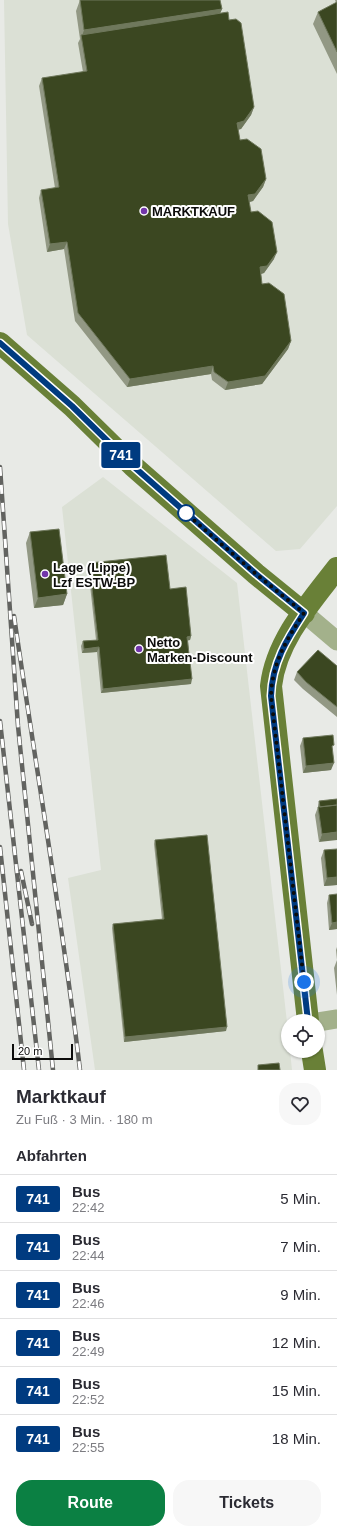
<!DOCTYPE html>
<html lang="de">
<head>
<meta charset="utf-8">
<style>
	:root { --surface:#fff; --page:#f7f7f7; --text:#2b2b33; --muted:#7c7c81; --line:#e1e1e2; --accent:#0b8043 }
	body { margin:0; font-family:Helvetica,sans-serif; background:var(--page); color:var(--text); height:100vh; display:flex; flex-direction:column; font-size:15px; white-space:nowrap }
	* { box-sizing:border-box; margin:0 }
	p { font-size:13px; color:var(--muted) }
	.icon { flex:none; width:22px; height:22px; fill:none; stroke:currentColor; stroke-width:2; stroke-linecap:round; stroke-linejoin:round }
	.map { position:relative; height:1070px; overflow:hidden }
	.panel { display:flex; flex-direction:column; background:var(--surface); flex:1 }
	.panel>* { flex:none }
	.badge { padding:0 8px; border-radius:3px; font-size:14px; line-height:26px }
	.controls { position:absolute; left:281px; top:1014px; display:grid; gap:8px }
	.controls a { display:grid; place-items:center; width:44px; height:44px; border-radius:50%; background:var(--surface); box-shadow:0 1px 3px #0004; font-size:20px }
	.scale { position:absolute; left:12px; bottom:10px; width:61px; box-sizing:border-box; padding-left:4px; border:2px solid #0c0c0b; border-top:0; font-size:11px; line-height:14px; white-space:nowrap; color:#0c0c0b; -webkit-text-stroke:3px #fff; paint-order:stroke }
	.you { position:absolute; width:20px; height:20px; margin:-10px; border:3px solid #fff; border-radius:50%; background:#1a73e8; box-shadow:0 0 0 6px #1a73e833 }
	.map>.badge { position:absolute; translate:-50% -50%; box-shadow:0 0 0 2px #fff }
	h2 { padding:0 16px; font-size:15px; line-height:36px }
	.round { display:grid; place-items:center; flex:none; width:42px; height:42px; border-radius:16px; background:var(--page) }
	.head { display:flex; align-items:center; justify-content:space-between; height:68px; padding:0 16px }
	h1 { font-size:19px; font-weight:800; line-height:30px }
	.button { display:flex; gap:8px; margin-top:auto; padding:8px 16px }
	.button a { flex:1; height:46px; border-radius:16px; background:var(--accent); color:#fff; font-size:16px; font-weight:800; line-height:46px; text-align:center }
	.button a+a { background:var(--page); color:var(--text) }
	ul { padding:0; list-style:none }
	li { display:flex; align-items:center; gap:12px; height:48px; padding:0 16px; border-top:1px solid var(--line) }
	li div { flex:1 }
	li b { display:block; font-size:15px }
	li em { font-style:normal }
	li .badge { min-width:44px; font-weight:700; text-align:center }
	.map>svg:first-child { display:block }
	.built { fill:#dbe0d5 }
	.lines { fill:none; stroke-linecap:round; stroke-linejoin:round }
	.minor { stroke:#a3b18b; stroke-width:19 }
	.major { stroke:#698037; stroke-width:22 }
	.rail-casing { stroke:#626360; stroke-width:4.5 }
	.rail { stroke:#fff; stroke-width:3; stroke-dasharray:9; stroke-linecap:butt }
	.wall { fill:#929884 }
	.shaded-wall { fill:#6f785c }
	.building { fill:#3b4721; stroke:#6f785c }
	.line-casing { stroke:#fff; stroke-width:9 }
	.line { stroke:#003b80; stroke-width:6 }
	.walk { stroke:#0c0c0b; stroke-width:4; stroke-dasharray:0 7.2 }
	.poi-dot { fill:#7235aa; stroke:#fff; stroke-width:1.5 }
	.stop-dot { fill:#fff; stroke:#003b80; stroke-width:2 }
	.labels { text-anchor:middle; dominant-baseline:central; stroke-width:4; stroke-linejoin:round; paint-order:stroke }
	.poi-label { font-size:13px; font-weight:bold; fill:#0c0c0b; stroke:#fff; text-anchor:start }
</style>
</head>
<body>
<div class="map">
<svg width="337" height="1070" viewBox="0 0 337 1070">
	<rect width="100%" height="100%" fill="#e8eae6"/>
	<!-- built -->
	<path class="built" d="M 4,0 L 337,0 L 337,506 L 300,549 L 276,551 L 27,335 L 8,224 Z
		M 103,477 L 237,583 L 288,1031 L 288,1051 L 290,1051 L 292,1070 L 95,1070 L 68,878 L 101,870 L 62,507 Z"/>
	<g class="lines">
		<!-- minor -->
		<path class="minor" d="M 304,613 L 337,641
			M 318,1022 L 337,1019"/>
		<!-- major -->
		<path class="major" d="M 0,343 L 72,406 L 133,466 L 256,574 L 304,613
			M 308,1021 L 271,686 C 276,641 310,603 337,568
			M 312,1051 L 315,1070"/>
		<defs>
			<path id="rail" d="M 0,467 L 18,726 L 53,1070
				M 14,616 C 36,768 62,918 80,1070
				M 0,721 L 39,1070
				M 0,847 L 24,1070
				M 21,871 L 32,924"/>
		</defs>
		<!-- rail casing -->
		<use href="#rail" class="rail-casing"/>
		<!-- rail -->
		<use href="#rail" class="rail"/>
	</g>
	<!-- wall -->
	<path class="wall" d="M 80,0 L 220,0 L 222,9 L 220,13 L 229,20 L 254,107 L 251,115 L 241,129 L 238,130 L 240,140 L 266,179 L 263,187 L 253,201 L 249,202 L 251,212 L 274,259 L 264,273 L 261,274 L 262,284 L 291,341 L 288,349 L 262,384 L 225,390 L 212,380 L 211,374 L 127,387 L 75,321 L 64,249 L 47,252 L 39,198 L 41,190 L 55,188 L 39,86 L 42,78 L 83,72 L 78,43 L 80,39 L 76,11 Z
		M 335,0 L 337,0 L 337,74 L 313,24 L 318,12 L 336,3 Z
		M 30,532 L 67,594 L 63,605 L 34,608 L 26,543 Z
		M 89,563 L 170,589 L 191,636 L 190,640 L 188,640 L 191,684 L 101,693 L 97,652 L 82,653 L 81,646 L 83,641 L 96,640 L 88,567 Z
		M 337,666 L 337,717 L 303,689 L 294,680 L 297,672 Z
		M 303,738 L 333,749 L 331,770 L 303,773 L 300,746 Z
		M 337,799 L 319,842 L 315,815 L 318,807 L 318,805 L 319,801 Z
		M 155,840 L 226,1031 L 124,1042 L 112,928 L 113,924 L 162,919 L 154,844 Z
		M 324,850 L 337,885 L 324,886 L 321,858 Z
		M 329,895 L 337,929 L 329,930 L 327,903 Z
		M 337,947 L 337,995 L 334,968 L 337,960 L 336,950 Z"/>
	<!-- shaded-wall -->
	<path class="shaded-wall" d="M 222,9 L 217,21 L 81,39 L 84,30 Z
		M 254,107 L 251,115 L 241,129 L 234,130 L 237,123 Z
		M 266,179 L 263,187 L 253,201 L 246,203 L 248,195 Z
		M 67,242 L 64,249 L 47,252 L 50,244 Z
		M 277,252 L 274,259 L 264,273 L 257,275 L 260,267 Z
		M 291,341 L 288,349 L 262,384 L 225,390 L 228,382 Z
		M 213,366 L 211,374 L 127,387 L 130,379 Z
		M 67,594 L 63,605 L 34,608 L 38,598 Z
		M 191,636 L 190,640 L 186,641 L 187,637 Z
		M 99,647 L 97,652 L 82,653 L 84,649 Z
		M 192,679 L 191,684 L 101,693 L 103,689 Z
		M 334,763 L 331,770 L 303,773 L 306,766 Z
		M 337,832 L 337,840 L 319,842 L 322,834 Z
		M 337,877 L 337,885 L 324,886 L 327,878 Z
		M 337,922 L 337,929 L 329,930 L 332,923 Z
		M 227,1027 L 226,1031 L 124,1042 L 125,1037 Z"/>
	<!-- building -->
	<path class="building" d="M 80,0 L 220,0 L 222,9 L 84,30 Z
		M 337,2 L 337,52 L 318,12 Z
		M 228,12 L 229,20 L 236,19 L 241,23 L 254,107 L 244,121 L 237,123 L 240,140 L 247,139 L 261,149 L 266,179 L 255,194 L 248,195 L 251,212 L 258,211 L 272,222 L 277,252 L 267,266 L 260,267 L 262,284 L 269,283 L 284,294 L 291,341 L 265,376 L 228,382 L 214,372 L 213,366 L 130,379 L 78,313 L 67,242 L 50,244 L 41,190 L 59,187 L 42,78 L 87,71 L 81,35 Z
		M 59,529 L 67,594 L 38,598 L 30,532 Z
		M 166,555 L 170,589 L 186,587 L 191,636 L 187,637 L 192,679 L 103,689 L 99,647 L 84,649 L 83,641 L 98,640 L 89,563 Z
		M 318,650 L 337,666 L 337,707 L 306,682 L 297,672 Z
		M 333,735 L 334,745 L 332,746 L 334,763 L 306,766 L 303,738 Z
		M 337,799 L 337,805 L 320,807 L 319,801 Z
		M 337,805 L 337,832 L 322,834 L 318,807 Z
		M 207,835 L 227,1027 L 125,1037 L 113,924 L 164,919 L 155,840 Z
		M 337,849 L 337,877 L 327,878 L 324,850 Z
		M 337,894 L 337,922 L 332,923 L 329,895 Z
		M 279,1063 L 280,1070 L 258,1070 L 258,1065 Z"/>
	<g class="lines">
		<defs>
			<path id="line" d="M 0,343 L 72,406 L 133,466 L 256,574 L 304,613 C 287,639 272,663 271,696 L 308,1021"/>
		</defs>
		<!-- line casing -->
		<use href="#line" class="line-casing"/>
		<!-- line -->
		<use href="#line" class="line"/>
		<!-- walk -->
		<path class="walk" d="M 186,513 L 182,510 L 256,574 L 304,613 C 287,639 272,663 271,696 L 304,982"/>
	</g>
	<!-- markers -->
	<g class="poi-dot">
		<circle cx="144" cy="211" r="4"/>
		<circle cx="45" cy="574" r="4"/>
		<circle cx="139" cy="649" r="4"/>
	</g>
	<circle class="stop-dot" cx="186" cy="513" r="8"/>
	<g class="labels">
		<!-- poi labels -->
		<g class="poi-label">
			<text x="152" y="211">MARKTKAUF</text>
			<text x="53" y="567">Lage (Lippe)<tspan x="53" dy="15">Lzf ESTW-BP</tspan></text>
			<text x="147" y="642">Netto<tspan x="147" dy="15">Marken-Discount</tspan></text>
		</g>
	</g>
</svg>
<div class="controls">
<a><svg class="icon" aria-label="locate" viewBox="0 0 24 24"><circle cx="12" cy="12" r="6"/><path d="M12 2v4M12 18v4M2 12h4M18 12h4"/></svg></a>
</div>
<div class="scale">20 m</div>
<div class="you" style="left:304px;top:982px"></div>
<b class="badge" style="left:121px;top:455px;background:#003b80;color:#fff">741</b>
</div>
<section class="panel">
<div class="head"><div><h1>Marktkauf</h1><p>Zu Fuß · 3 Min. · 180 m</p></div><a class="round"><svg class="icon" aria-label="heart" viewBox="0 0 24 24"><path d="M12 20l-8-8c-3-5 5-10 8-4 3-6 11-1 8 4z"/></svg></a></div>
<h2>Abfahrten</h2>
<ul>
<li><span class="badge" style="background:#003b80;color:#fff">741</span><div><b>Bus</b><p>22:42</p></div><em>5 Min.</em></li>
<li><span class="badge" style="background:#003b80;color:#fff">741</span><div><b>Bus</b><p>22:44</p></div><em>7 Min.</em></li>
<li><span class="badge" style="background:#003b80;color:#fff">741</span><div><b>Bus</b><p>22:46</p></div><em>9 Min.</em></li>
<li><span class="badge" style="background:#003b80;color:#fff">741</span><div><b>Bus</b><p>22:49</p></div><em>12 Min.</em></li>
<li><span class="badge" style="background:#003b80;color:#fff">741</span><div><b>Bus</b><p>22:52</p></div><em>15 Min.</em></li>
<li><span class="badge" style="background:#003b80;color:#fff">741</span><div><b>Bus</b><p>22:55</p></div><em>18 Min.</em></li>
</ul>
<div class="button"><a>Route</a><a>Tickets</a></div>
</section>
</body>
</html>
